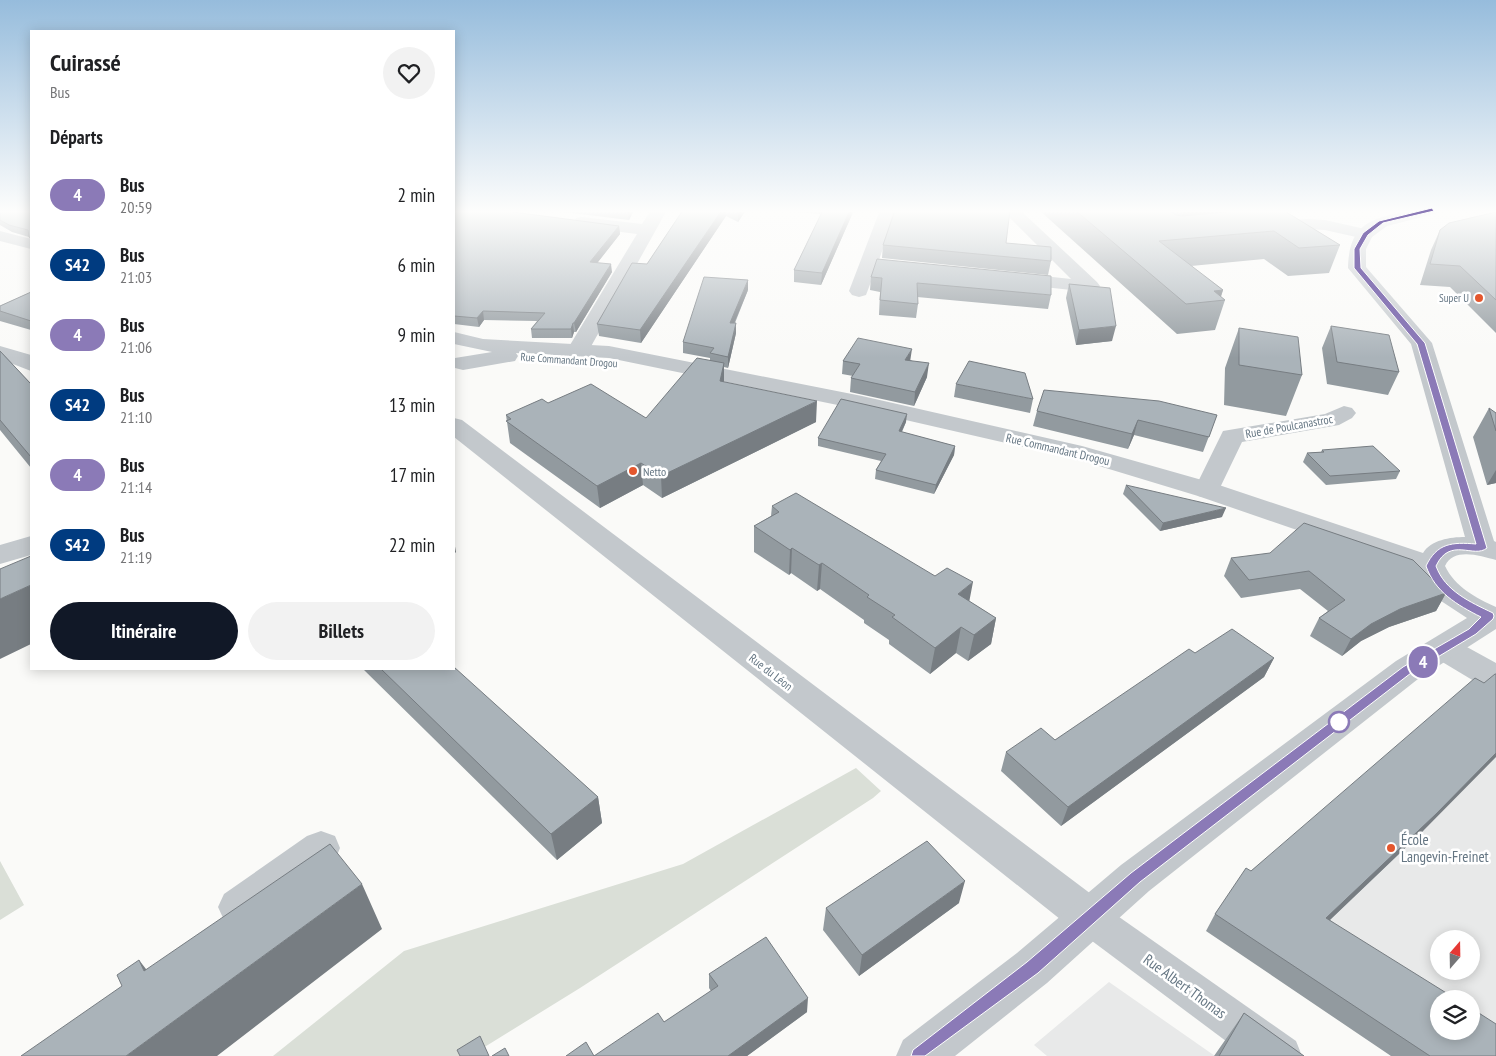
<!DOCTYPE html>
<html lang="fr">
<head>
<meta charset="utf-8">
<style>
	:root { --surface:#fff; --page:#f2f2f2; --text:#202124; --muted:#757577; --accent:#111827 }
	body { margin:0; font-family:"PT Sans Narrow",sans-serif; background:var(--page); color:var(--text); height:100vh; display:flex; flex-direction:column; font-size:19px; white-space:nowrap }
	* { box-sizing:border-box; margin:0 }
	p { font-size:16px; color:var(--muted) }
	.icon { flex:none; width:28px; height:28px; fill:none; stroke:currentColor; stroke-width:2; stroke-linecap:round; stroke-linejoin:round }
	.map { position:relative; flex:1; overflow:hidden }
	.side { position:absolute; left:30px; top:30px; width:425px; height:640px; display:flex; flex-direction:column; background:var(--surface); border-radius:0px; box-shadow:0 2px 12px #0003 }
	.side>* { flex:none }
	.badge { padding:0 10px; border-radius:16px; font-size:18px; line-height:32px }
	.needle { width:32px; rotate:20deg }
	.controls { position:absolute; left:1430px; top:930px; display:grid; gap:10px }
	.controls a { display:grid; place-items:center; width:50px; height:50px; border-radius:50%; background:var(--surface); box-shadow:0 2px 12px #0003; font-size:25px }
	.map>.badge { position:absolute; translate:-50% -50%; box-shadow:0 0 0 2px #fff }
	h2 { padding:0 20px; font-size:19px; line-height:45px }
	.round { display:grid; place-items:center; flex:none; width:52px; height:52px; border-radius:26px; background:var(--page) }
	.head { display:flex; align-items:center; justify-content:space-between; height:85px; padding:0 20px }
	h1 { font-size:24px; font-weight:700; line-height:38px }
	.primary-button { display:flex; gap:10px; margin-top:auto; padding:10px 20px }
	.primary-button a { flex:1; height:58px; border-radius:30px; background:var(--accent); color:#fff; font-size:20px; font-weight:700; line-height:58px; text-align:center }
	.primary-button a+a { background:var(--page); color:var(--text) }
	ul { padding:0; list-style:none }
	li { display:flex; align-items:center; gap:15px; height:70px; padding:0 20px }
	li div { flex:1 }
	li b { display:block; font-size:19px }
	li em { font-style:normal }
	li .badge { min-width:55px; font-weight:700; text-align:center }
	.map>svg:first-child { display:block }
	.built { fill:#e8e9e9; fill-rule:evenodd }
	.green { fill:#dadfd7 }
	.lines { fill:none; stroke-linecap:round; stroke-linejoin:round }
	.pedestrian { fill:#c3c8cc; fill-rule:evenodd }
	.minor { fill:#c3c8cc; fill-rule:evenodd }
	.tertiary { fill:#c3c8cc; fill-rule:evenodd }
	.wall { fill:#929a9f }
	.shaded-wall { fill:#777d82 }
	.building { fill:#aab3b9; stroke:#777d82 }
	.line { fill:#8b7ab7; stroke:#fff }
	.poi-dot { fill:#e4572e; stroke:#fff; stroke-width:2 }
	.stop-dot { fill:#fff; stroke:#8b7ab7; stroke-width:2.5 }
	.labels { text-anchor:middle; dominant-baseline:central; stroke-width:5; stroke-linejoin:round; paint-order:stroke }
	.far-poi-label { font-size:11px; fill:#657683; stroke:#fff; text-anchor:end }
	.far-street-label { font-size:11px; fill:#657683; stroke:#fff }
	.street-label { font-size:12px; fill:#657683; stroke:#fff }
	.poi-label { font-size:12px; fill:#657683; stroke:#fff; text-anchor:start }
	.near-poi-label { font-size:15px; fill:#657683; stroke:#fff; text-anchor:start }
	.near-street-label { font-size:15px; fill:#657683; stroke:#fff }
</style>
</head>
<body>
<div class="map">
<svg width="1496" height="1056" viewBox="0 0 1496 1056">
	<rect width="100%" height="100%" fill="#fafaf8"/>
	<!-- built -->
	<path class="built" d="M 1496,699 L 1496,1056 L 1391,1056 L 1236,886 ZM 1439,939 L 1471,939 L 1471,971 L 1439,971 ZM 1439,999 L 1471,999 L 1471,1031 L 1439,1031 Z
		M 1109,982 L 1215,1056 L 1047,1056 L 1034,1045 Z"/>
	<!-- green -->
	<path class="green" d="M 856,768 L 881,791 L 873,798 L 580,988 L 470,1056 L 273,1056 L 404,951 L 683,864 Z
		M 0,861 L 24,905 L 0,920 Z"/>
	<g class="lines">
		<!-- pedestrian -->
		<path class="pedestrian" d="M 1089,900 L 1102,905 L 1296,1041 L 1302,1056 L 1246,1056 L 1076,929 L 1070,917 L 1076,905 Z"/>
		<!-- minor -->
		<path class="minor" d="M 651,210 L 667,210 L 589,350 L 586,355 L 578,356 L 570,355 L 567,350 L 637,234 L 582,227 L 576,226 L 574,222 L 576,218 L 582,217 L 642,224 Z
			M 880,210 L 896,210 L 879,260 L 920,265 L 922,269 L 920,273 L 913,275 L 875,271 L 866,295 L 859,297 L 852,295 L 849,291 Z
			M 1002,210 L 1020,210 L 1097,282 L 1100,286 L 1097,290 L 1090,292 L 1008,283 L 1006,279 L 1008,275 L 1015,273 L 1071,279 Z
			M 1307,219 L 1325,220 L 1365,229 L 1371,230 L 1374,234 L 1371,238 L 1365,239 L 1325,230 L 1307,229 L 1268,232 L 1262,231 L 1259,227 L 1262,223 L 1268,222 Z
			M 0,346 L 31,355 L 31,371 L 0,359 Z
			M 1344,406 L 1352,408 L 1356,413 L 1352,418 L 1339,425 L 1242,442 L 1216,496 L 1207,498 L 1198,496 L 1194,490 L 1223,431 L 1325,414 Z
			M 454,418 L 462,420 L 1103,903 L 1110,917 L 1103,931 L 1089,936 L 1075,931 L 454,437 Z
			M 31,536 L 31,555 L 0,564 L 0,545 Z
			M 1445,638 L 1456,641 L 1496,663 L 1496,690 L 1484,687 L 1434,657 L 1429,649 L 1434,641 Z
			M 321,831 L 335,836 L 340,848 L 335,860 L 252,920 L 238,926 L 224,920 L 218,907 L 224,894 L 307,836 Z"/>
		<!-- tertiary -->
		<path class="tertiary" d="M 1410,210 L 1440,210 L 1438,213 L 1387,226 L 1372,237 L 1366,249 L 1366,267 L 1432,343 L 1494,541 L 1496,542 L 1496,560 C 1480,556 1454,547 1445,566 C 1455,587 1476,598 1496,607 L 1496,629 L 1418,679 L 1149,891 L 1047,983 L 955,1056 L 896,1056 L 903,1040 L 1017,953 L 1121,865 L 1396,661 L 1467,618 L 1438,599 L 1419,572 L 1198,496 L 1076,459 L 862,410 L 609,358 L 516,353 L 518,356 L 515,361 L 463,370 L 455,368 L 454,365 L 455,358 L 492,352 L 454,344 L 454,332 L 483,339 L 609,346 L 862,396 L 1082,446 L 1216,484 L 1423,553 C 1431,540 1450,537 1465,537 L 1411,344 L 1348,268 C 1349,222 1372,219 1410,210 Z
			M 0,231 L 31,239 L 31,249 L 0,241 Z"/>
	</g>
	<!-- wall -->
	<path class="wall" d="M 0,210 L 31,210 L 31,241 L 29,237 L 12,232 L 0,225 Z
		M 454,210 L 619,226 L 620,234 L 597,263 L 612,272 L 576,332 L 574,332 L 572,338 L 532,338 L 531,329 L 537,321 L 484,320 L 479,327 L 454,324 Z
		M 547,210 L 634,210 L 629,220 Z
		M 683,210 L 746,210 L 738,222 L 726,216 L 641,343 L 599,336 L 597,324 L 647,264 Z
		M 767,210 L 854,210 L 821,285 L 794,282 L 794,270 L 821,214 Z
		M 1039,210 L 1283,210 L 1340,245 L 1329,273 L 1288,276 L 1264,259 L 1191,266 L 1223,290 L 1221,297 L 1225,300 L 1215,330 L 1177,334 Z
		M 1496,212 L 1496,333 L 1450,287 L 1420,285 L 1431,250 L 1440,230 Z
		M 1006,243 L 1051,261 L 1048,275 L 882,258 L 883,245 Z
		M 871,277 L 1051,295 L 1048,309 L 917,297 L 918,304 L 916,318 L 879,315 L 880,292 L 870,290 Z
		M 1069,284 L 1112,341 L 1076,345 L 1066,298 Z
		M 748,290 L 735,323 L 736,333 L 728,368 L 724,367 L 724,382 L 816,422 L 662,498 L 643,485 L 600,508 L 510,443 L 506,415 L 548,403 L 646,418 L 710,360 L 710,358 L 683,353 L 683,342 Z
		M 31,292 L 31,330 L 0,321 L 0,306 Z
		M 1331,326 L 1399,372 L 1388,395 L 1327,384 L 1322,348 Z
		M 1239,328 L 1302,375 L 1286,416 L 1224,405 L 1225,368 Z
		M 0,351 L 31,384 L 31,468 L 0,430 Z
		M 911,360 L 927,377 L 914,406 L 850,392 L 851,378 L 853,376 L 842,374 L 843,361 Z
		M 956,384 L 1033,399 L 1030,413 L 954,397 Z
		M 1489,408 L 1496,413 L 1496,483 L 1487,485 L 1473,437 Z
		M 1037,411 L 1217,415 L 1203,452 L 1134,435 L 1128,449 L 1033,426 Z
		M 906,422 L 902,432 L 955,446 L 954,455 L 934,494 L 875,479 L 876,470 L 881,461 L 818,446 L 818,438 Z
		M 1322,450 L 1400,471 L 1396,479 L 1326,485 L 1303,462 L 1307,453 L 1321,452 Z
		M 1126,485 L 1222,517 L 1160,531 L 1123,494 Z
		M 772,506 L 969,601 L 996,618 L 991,644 L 968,661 L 956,653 L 930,674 L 889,644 L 889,640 L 864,623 L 864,620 L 820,589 L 817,591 L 791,573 L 789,575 L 754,552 L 754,526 L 771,516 Z
		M 1231,558 L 1446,593 L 1436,611 L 1389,627 L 1361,641 L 1342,656 L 1310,636 L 1319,618 L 1328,611 L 1300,589 L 1241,598 L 1224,576 Z
		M 1195,653 L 1274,658 L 1264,677 L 1061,826 L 1001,771 L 1006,752 L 1055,740 Z
		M 363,669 L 454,669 L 598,797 L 602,823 L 557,860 Z
		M 1484,683 L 1423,831 L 1330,920 L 1496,1056 L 1391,1056 L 1206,931 L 1215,914 L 1251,871 Z
		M 959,903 L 859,976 L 823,930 L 826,908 Z
		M 709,974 L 807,1012 L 747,1056 L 566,1056 L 594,1056 L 664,1022 L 711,991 L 709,988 Z
		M 1244,1013 L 1304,1056 L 1214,1056 Z"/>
	<!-- shaded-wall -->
	<path class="shaded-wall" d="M 629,210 L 634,210 L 629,220 L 628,212 Z
		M 722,210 L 726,210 L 726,216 L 641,343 L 640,330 Z
		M 738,210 L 746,210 L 738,222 Z
		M 850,210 L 854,210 L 821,285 L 822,273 Z
		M 1184,210 L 1255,210 L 1178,229 Z
		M 619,226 L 620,234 L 591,271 L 590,262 Z
		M 611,264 L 612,272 L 576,332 L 574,323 Z
		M 748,280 L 748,290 L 730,333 L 730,323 Z
		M 1223,290 L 1219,301 L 1214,291 Z
		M 483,311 L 484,320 L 479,327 L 477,318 Z
		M 573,323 L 574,332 L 572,338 L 571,329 Z
		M 736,323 L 736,333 L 728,368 L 728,357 Z
		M 1116,326 L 1112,341 L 1076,345 L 1079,330 Z
		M 912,349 L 910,362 L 905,360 Z
		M 724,363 L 724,384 L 720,381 Z
		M 929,363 L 927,377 L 914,406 L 915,392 Z
		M 817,401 L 816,422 L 662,498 L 661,476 Z
		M 907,414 L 906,422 L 898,439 L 899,431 Z
		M 1138,420 L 1134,435 L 1128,449 L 1132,434 Z
		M 955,446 L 954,455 L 934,494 L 936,485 Z
		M 641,463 L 643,485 L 600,508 L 597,486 Z
		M 1496,470 L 1496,483 L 1487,485 Z
		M 1226,508 L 1222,517 L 1160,531 L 1163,523 Z
		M 454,541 L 456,552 L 454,554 Z
		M 792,548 L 791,573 L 789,575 L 790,550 Z
		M 822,563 L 820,589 L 817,591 L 819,565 Z
		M 973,582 L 968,608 L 958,594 Z
		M 31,585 L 31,644 L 0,659 L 0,599 Z
		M 1446,593 L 1436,611 L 1389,627 L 1361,641 L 1342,656 L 1351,639 L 1371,624 L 1400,609 Z
		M 996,618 L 991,644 L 968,661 L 974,635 Z
		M 961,627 L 956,653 L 930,674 L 935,648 Z
		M 1274,658 L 1264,677 L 1061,826 L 1068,807 Z
		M 1496,753 L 1496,757 L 1423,831 L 1314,935 L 1326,918 Z
		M 598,797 L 602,823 L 557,860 L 551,834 Z
		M 965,881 L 959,903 L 859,976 L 862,955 Z
		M 362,884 L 382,929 L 217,1056 L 126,1056 Z
		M 139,960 L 173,1004 L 144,971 Z
		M 808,998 L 807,1012 L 747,1056 L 728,1056 Z"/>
	<!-- building -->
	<path class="building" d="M 0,210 L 31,210 L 31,238 L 29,237 L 28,230 L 9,225 L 0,220 Z
		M 454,210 L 498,210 L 619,226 L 590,262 L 611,264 L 574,323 L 573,323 L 571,329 L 531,329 L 545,313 L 483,311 L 477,318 L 454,316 Z
		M 609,210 L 629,210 L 628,212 Z
		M 683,210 L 722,210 L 640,330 L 597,324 L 632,263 L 647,264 Z
		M 823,210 L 850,210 L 822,273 L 794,270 Z
		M 895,210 L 1010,210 L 1006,243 L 1051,247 L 1051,261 L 883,245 Z
		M 1075,210 L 1168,210 L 1176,215 L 1182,216 L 1248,210 L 1283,210 L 1340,245 L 1299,248 L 1274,231 L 1159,241 L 1223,290 L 1214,291 L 1225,300 L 1186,304 Z
		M 1496,212 L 1496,300 L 1460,266 L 1430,264 L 1440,230 L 1449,223 Z
		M 877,259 L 1051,276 L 1051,295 L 917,283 L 918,304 L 880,300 L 882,278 L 871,277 Z
		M 704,277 L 748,280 L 730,323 L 736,323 L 728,357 L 710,353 L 714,348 L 683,342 Z
		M 1069,284 L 1110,288 L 1116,326 L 1079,330 Z
		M 31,292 L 31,321 L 0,311 L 0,306 Z
		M 1331,326 L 1389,335 L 1399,372 L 1337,362 Z
		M 1239,328 L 1298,337 L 1302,375 L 1239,365 Z
		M 858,338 L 912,349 L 905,360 L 929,363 L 915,392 L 851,378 L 860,364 L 843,361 Z
		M 0,351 L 31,384 L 31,457 L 0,420 Z
		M 697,358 L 724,363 L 720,381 L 817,401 L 661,476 L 641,463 L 597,486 L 506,421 L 511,419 L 506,415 L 542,399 L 548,403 L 591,384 L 646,418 Z
		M 969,361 L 1025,373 L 1033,399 L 956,384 Z
		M 1044,390 L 1159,401 L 1217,415 L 1209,437 L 1138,420 L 1132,434 L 1037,411 Z
		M 841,399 L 907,414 L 899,431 L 955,446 L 936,485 L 876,470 L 886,454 L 818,438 Z
		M 1489,408 L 1496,413 L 1496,431 Z
		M 1373,446 L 1400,471 L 1330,476 L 1307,453 L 1324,452 L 1322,450 Z
		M 1126,485 L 1226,508 L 1163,523 Z
		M 796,493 L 935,576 L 947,568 L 973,582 L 958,594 L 996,618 L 974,635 L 961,627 L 935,648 L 892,617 L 895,615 L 867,597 L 869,595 L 822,563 L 819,565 L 792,548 L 790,550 L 754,526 L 779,512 L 772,506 Z
		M 1304,523 L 1413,560 L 1446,593 L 1400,609 L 1371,624 L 1351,639 L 1319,618 L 1345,600 L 1309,571 L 1249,580 L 1231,558 L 1270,553 Z
		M 31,556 L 31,585 L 0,599 L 0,569 Z
		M 1232,629 L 1274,658 L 1068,807 L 1006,752 L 1041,728 L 1055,740 L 1189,649 L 1195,653 Z
		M 454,667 L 598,797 L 551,834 L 381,669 L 454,669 Z
		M 1495,674 L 1496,674 L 1496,753 L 1436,814 L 1326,918 L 1456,999 L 1439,999 L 1439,1031 L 1471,1031 L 1471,1008 L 1496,1024 L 1496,1056 L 1430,1056 L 1215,914 L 1246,868 L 1251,871 L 1475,678 L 1484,683 Z
		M 927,841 L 965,881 L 862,955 L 826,908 Z
		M 330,844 L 362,884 L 126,1056 L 21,1056 L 122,986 L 117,975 L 139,960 L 144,971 Z
		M 766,937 L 808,998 L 728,1056 L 566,1056 L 586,1042 L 594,1056 L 658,1013 L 664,1022 L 718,986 L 709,974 Z
		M 1244,1013 L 1304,1056 L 1219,1056 Z
		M 480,1036 L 489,1056 L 460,1056 L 457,1050 Z
		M 505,1048 L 509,1056 L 492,1056 Z"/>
	<!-- sky -->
	<linearGradient id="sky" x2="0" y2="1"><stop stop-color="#96bcdc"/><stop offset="0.59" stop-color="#fdfdfc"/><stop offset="1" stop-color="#fdfdfc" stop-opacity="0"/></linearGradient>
	<rect width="1496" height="358" fill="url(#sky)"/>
	<!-- line -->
	<path class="line" d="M 1432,208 L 1434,211 L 1383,223 L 1368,235 L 1360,249 L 1361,268 L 1425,343 L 1487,548 C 1474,559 1450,536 1436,566 C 1445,591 1470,602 1493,613 L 1494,616 L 1493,619 L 1476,634 L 1411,673 L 1140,882 L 1038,973 L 925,1056 L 911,1056 L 913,1050 L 1027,962 L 1131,873 L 1403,667 L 1469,629 L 1481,617 C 1457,605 1435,592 1426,566 C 1437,543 1452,542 1476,544 L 1417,344 L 1354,268 L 1354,249 L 1363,233 L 1379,221 Z"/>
	<!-- markers -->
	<g class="poi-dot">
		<circle cx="1479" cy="298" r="5"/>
		<circle cx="633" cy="471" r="5"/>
		<circle cx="1391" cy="848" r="5"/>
	</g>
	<circle class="stop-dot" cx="1339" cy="722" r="10"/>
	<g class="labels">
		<!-- far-poi labels -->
		<g class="far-poi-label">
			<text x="1469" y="298">Super U</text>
		</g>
		<!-- far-street labels -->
		<g class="far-street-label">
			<text transform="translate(569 360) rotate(4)">Rue Commandant Drogou</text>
		</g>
		<!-- street labels -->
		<g class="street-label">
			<text transform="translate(1289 426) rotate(-10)">Rue de Poulcanastroc</text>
			<text transform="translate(1058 449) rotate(13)">Rue Commandant Drogou</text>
			<text transform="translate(771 672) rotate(38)">Rue du Léon</text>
		</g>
		<!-- poi labels -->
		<g class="poi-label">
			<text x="643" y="471">Netto</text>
		</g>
		<!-- near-poi labels -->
		<g class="near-poi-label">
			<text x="1401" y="839">École<tspan x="1401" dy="17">Langevin-Freinet</tspan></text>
		</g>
		<!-- near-street labels -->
		<g class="near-street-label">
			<text transform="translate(1185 986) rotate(36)">Rue Albert Thomas</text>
		</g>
	</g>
</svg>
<div class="controls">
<a><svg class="needle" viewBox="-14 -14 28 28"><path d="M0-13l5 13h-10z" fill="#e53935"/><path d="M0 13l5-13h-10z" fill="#757577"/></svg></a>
<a><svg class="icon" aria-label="layers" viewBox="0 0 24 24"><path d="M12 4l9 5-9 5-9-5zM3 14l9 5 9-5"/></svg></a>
</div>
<b class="badge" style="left:1423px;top:662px;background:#8b7ab7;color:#fff">4</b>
<section class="side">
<div class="head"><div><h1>Cuirassé</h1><p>Bus</p></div><a class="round"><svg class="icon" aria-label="heart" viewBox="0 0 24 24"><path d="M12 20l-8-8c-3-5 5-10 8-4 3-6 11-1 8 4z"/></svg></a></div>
<h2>Départs</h2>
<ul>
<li><span class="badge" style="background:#8b7ab7;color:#fff">4</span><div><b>Bus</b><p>20:59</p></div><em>2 min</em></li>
<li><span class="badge" style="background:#003b80;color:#fff">S42</span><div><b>Bus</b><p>21:03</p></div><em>6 min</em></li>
<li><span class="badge" style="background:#8b7ab7;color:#fff">4</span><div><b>Bus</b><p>21:06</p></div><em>9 min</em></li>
<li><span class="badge" style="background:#003b80;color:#fff">S42</span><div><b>Bus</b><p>21:10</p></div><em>13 min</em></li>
<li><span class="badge" style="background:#8b7ab7;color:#fff">4</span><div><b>Bus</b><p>21:14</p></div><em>17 min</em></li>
<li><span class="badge" style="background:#003b80;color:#fff">S42</span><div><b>Bus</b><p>21:19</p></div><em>22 min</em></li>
</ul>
<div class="primary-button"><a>Itinéraire</a><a>Billets</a></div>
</section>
</div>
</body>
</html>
